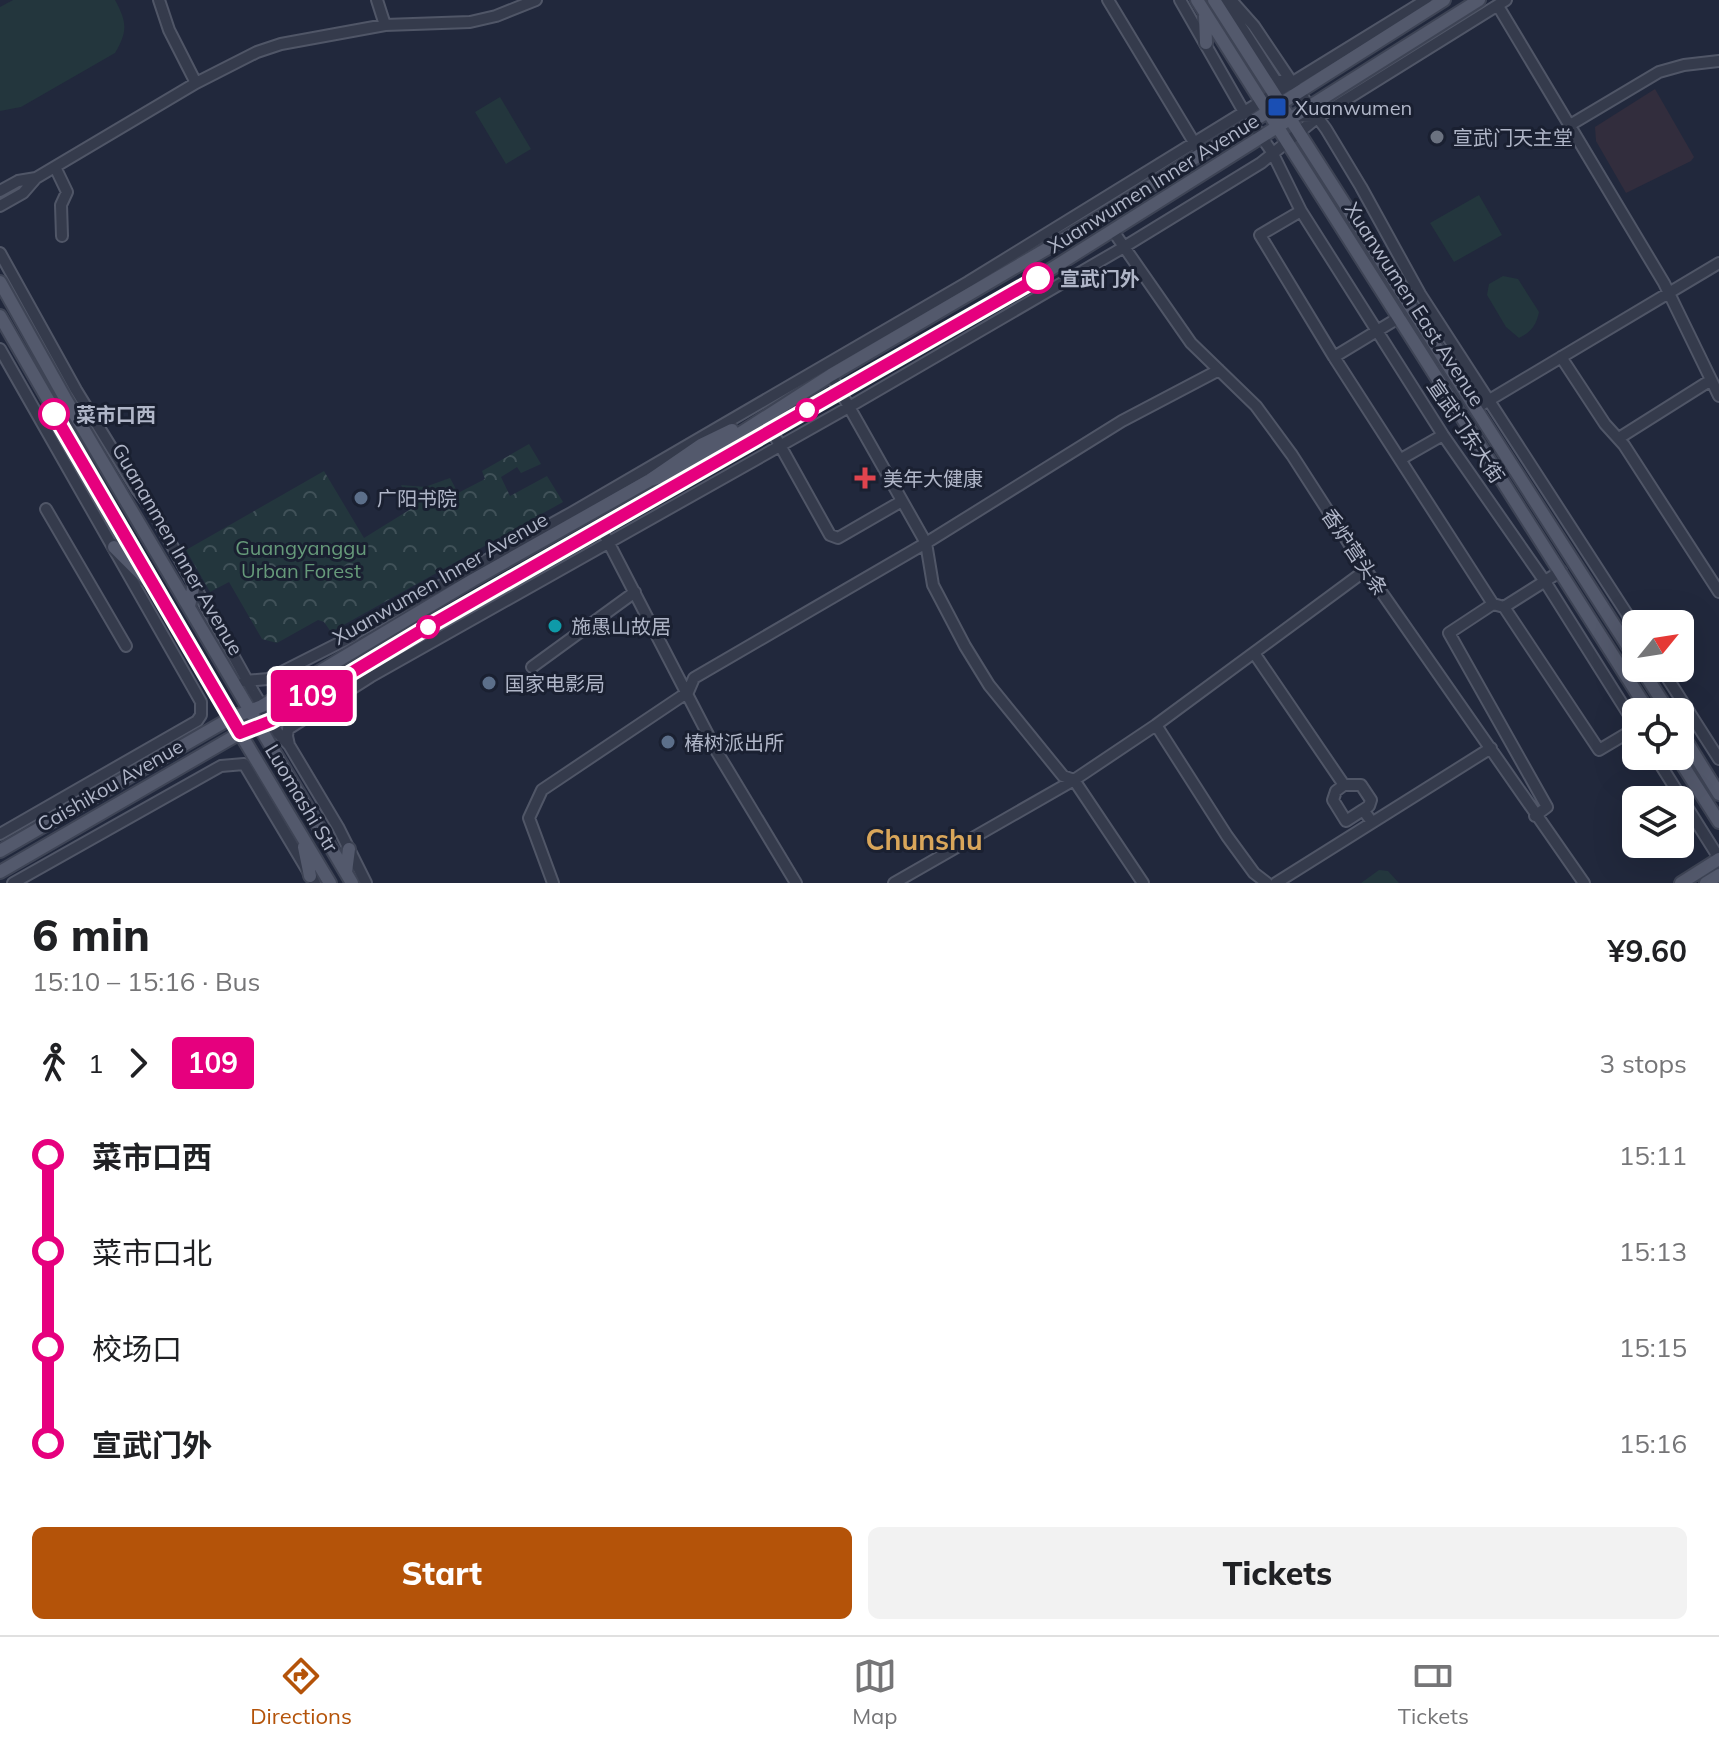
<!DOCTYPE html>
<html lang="en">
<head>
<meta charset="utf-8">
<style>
	:root { --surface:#fff; --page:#f2f2f2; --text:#202124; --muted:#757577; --line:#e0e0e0; --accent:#b45309 }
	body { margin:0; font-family:Mulish,"Noto Sans SC",sans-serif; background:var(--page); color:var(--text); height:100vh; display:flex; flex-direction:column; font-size:30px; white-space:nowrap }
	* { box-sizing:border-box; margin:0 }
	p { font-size:26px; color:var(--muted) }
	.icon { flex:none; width:44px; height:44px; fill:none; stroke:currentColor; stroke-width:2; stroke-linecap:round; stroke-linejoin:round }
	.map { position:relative; height:883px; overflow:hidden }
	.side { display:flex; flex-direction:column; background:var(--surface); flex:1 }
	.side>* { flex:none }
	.badge { padding:0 16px; border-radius:6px; font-size:28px; line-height:52px }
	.needle { width:52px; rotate:60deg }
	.fabs { position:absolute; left:1622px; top:610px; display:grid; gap:16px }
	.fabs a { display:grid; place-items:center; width:72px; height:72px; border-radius:12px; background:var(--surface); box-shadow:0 8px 32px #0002; font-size:40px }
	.map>.badge { position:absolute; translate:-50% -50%; box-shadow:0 0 0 4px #fff }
	.legs { display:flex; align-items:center; gap:12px; height:88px; padding:0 32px; font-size:26px }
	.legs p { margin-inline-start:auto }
	.headline { display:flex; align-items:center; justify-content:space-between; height:136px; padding:0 32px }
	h1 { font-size:44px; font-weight:800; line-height:60px }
	.primary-button { display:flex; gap:16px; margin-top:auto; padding:16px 32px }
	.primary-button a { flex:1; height:92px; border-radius:12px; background:var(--accent); color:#fff; font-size:32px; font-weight:800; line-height:92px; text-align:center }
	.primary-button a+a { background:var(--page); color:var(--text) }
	ul { padding:0 32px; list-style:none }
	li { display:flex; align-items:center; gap:28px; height:96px; font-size:30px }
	li i { display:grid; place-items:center; width:12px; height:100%; margin:0 10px; background:currentColor }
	li i::after { content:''; width:20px; height:20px; margin:-10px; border:6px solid; border-radius:50%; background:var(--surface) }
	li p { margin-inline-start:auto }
	li:first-child i { background:linear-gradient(#0000 50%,currentColor 0) }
	li:last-child i { background:linear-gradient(currentColor 50%,#0000 0) }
	.tab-bar { display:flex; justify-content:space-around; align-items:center; height:112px; border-top:2px solid var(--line); background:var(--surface); font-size:22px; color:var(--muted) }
	.tab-bar a { display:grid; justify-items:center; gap:4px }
	.tab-bar .on { color:var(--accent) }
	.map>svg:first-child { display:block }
	.medical { fill:#322d3d }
	.park { fill:url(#park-crowns) }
	.pitch { fill:#23363d }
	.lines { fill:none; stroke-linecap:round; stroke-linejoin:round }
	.minor-casing { stroke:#505667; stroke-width:14 }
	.major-casing { stroke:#3e4455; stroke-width:16 }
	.minor { stroke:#353b4c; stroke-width:10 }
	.major { stroke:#53596c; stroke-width:12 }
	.line-1-casing { stroke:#fff; stroke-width:18 }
	.line-1 { stroke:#e6007e; stroke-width:12 }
	.transit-dot { fill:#1a4fb4; stroke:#1a2031; stroke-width:3 }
	.worship-dot { fill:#6b7280; stroke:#1a2031; stroke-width:3 }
	.stop-1-dot { fill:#fff; stroke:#e6007e; stroke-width:4 }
	.health-dot { fill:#e0444e; stroke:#1a2031; stroke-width:3 }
	.service-dot { fill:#5c6f8a; stroke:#1a2031; stroke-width:3 }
	.culture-dot { fill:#0f9aa8; stroke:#1a2031; stroke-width:3 }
	.labels { text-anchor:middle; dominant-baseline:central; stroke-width:6; stroke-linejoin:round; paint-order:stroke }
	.poi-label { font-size:20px; fill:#b0b6c8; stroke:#1a2031; text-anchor:start }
	.street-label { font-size:20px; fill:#b0b6c8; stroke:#1a2031 }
	.stop-label { font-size:20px; font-weight:bold; fill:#b0b6c8; stroke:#1a2031; text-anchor:start }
	.park-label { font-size:20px; fill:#669a7a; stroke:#1a2031 }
	.district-label { font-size:28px; font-weight:bold; fill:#d9a65a; stroke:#1a2031 }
</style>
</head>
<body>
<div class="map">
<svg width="1719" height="883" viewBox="0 0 1719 883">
	<defs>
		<pattern id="park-crowns" width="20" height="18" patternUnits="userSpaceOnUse" patternTransform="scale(2)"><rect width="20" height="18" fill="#23363d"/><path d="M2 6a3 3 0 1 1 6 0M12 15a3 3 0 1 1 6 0" fill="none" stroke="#405158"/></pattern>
	</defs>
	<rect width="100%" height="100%" fill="#21283c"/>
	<!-- medical -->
	<path class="medical" d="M 1655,89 L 1694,157 L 1691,161 L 1626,193 L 1596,141 L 1595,127 Z"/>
	<!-- park -->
	<path class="park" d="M 529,444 L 541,464 L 521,473 L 517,467 L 501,477 L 510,496 L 547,476 L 563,502 L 331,632 L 324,622 L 318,620 L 277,643 L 262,639 L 229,582 L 210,592 L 186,550 L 324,471 L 364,538 L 414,507 L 401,485 L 425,487 L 450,478 L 458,493 L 485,479 L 482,471 Z"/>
	<!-- pitch -->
	<path class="pitch" d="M 13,0 L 115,0 C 127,22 128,31 115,53 L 21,107 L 0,111 L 0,7 Z
		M 500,97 L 531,149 L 506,164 L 475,112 Z
		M 1479,195 L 1502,235 L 1454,262 L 1430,223 Z
		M 1503,276 L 1518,279 L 1539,312 C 1536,326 1531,332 1519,338 L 1506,327 L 1487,295 L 1489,284 Z
		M 1379,870 L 1388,871 L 1399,883 L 1361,883 Z"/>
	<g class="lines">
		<defs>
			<path id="minor" d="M 159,0 L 169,30 L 196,83
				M 377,0 L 385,25
				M 1108,0 L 1198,149
				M 1180,0 L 1244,112 L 1272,152 L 1301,211 L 1443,435 L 1546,583 L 1636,726
				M 1224,0 L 1276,81
				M 1231,0 L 1254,26 L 1291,81
				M 1498,6 L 1664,283 L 1719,396
				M 1276,81 L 1291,81 L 1326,129 L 1361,187 L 1420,294 L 1636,628
				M 1294,116 L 1318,117 L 1506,0
				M 1570,125 L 1659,72 L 1684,65 L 1719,61
				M 55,167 L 67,192 L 61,205 L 62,236
				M 0,191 L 18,181 L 36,178
				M 0,206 L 23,193 L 36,178 L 196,83 L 257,52 L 281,44 L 385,25 L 470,22 L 496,16 L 536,0
				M 1301,211 L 1260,235 L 1334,357 L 1493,604 L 1504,607 L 1599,750 L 1636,728
				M 1113,231 L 1191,343 L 1256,406 L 1292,455 L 1366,570 L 1584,883
				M 0,253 L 76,390 L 138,491 L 150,506 L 253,691 L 278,733 L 289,745
				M 0,349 L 201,702 L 201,715 L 197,721 L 0,834
				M 1334,357 L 1400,317
				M 1561,357 L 1605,424 L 1624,445 L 1719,592
				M 831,375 L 926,543 L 933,585 L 965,646 L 989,685 L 1063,776 L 1074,780 L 1143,883
				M 1476,408 L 1719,263
				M 772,431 L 830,535 L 838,538 L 902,501
				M 1619,438 L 1711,380
				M 1401,459 L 1443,435
				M 46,509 L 126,646
				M 601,528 L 717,752 L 796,883
				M 1493,604 L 1449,633 L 1547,807 L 1535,816
				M 1504,607 L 1561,571
				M 348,637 L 571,513 L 968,282 L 1426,0
				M 1254,653 L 1344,785 L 1361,785 L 1371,800 L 1369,806 L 1363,810 L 1372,822
				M 532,667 L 635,592
				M 1661,668 L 1719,759
				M 370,677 L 849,407 L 1124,247 L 1261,163 L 1318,117
				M 244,681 L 268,679 L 353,636
				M 291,709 L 287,736 L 289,745 L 338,827 L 366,883
				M 288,729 L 370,677 L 390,651
				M 1655,756 L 1719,858
				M 1344,785 L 1336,791 L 1333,800 L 1346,821 L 1363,810
				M 13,883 L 221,766 L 244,764 L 315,883
				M 553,883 L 529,818 L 542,790 L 688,692 L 694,678 L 926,543 L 1122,421 L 1219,370
				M 894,883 L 1074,780 L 1156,725
				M 1267,883 L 1254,873 L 1227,836 L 1156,725 L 1366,570
				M 1276,883 L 1491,748"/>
			<path id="major" d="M 1197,0 L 1649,712
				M 1214,0 L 1636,659
				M 1205,16 L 1206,43
				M 0,282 L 65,398 L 352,883
				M 0,316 L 231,718 L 330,883
				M 650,480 L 664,476 L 711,452 L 831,375 L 1108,213 L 1444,0
				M 114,547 L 146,579
				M 189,606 L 194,584
				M 1641,668 L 1669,712
				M 1680,731 L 1719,794
				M 1677,756 L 1719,822
				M 304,847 L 310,876
				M 0,851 L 231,718 L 262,706 L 473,580 L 650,480 L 701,445 L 732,430
				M 0,872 L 240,733 L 271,721 L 429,626 L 1037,278 L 1479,0
				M 346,872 L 349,849
				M 1681,883 L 1719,859
				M 1706,883 L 1719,875"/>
		</defs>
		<!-- minor casing -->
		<use href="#minor" class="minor-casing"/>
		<!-- major casing -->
		<use href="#major" class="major-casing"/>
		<!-- minor -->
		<use href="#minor" class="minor"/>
		<!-- major -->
		<use href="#major" class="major"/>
	</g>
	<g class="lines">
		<defs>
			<path id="line-1" d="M 54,414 L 240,733 L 271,721 L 429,626 L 1038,278"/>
		</defs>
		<!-- line-1 casing -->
		<use href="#line-1" class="line-1-casing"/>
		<!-- line-1 -->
		<use href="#line-1" class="line-1"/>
	</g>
	<!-- markers -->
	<rect class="transit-dot" x="1267" y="97" width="20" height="20" rx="4"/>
	<circle class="worship-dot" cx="1437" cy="137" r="8"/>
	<g class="stop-1-dot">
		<circle cx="1038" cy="278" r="14"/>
		<circle cx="807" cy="410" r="10"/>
		<circle cx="54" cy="414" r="14"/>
		<circle cx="428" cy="627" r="10"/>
	</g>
	<path class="health-dot" d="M861 466h8v8h8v8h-8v8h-8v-8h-8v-8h8z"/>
	<g class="service-dot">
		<circle cx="361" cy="498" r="8"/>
		<circle cx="489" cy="683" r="8"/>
		<circle cx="668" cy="742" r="8"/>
	</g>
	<circle class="culture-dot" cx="555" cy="626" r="8"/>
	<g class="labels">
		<!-- poi labels -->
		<g class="poi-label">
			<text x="1295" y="107">Xuanwumen</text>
			<text x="1453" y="137">宣武门天主堂</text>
			<text x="883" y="478">美年大健康</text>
			<text x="377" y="498">广阳书院</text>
			<text x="571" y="626">施愚山故居</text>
			<text x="505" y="683">国家电影局</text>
			<text x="684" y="742">椿树派出所</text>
		</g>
		<!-- street labels -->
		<g class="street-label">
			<text transform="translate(1153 183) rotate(-32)">Xuanwumen Inner Avenue</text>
			<text transform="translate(1415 304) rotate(57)">Xuanwumen East Avenue</text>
			<text transform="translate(1466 431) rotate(56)">宣武门东大街</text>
			<text transform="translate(178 549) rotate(60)">Guananmen Inner Avenue</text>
			<text transform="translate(1355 552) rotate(56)">香炉营头条</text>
			<text transform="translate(440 578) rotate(-30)">Xuanwumen Inner Avenue</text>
			<text transform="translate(110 785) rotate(-30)">Caishikou Avenue</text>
			<text transform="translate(302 798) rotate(59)">Luomashi Str</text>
		</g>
		<!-- stop labels -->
		<g class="stop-label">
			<text x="1060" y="278">宣武门外</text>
			<text x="76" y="414">菜市口西</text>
		</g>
		<!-- park labels -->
		<g class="park-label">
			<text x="301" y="547">Guangyanggu<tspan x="301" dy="23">Urban Forest</tspan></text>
		</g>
		<!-- district labels -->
		<g class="district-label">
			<text x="924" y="839">Chunshu</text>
		</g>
	</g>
</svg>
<div class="fabs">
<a><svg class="needle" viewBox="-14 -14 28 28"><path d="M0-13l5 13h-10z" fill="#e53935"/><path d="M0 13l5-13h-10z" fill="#757577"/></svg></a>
<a><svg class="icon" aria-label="locate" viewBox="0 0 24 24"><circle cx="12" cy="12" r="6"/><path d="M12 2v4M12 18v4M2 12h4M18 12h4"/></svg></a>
<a><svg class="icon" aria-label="layers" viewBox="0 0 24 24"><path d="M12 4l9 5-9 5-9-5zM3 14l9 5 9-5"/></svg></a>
</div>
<b class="badge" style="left:312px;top:696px;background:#e6007e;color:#fff">109</b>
</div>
<section class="side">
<div class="headline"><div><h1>6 min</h1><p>15:10 – 15:16 · Bus</p></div><b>¥9.60</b></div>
<div class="legs"><svg class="icon" aria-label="walk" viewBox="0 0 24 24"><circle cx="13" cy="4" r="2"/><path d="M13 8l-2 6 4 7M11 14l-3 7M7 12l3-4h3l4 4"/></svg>1<svg class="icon" aria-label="forward" viewBox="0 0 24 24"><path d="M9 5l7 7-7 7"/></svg><b class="badge" style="background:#e6007e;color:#fff">109</b><p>3 stops</p></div>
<ul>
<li><i style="color:#e6007e"></i><b>菜市口西</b><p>15:11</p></li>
<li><i style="color:#e6007e"></i><span>菜市口北</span><p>15:13</p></li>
<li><i style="color:#e6007e"></i><span>校场口</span><p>15:15</p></li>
<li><i style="color:#e6007e"></i><b>宣武门外</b><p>15:16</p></li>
</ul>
<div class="primary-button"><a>Start</a><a>Tickets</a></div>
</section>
<nav class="tab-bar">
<a class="on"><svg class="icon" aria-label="directions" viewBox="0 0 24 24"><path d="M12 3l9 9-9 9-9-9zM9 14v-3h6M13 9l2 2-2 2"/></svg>Directions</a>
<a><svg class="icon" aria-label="map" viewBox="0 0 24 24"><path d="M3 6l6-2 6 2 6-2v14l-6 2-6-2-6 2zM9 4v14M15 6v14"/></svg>Map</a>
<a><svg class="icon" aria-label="tickets" viewBox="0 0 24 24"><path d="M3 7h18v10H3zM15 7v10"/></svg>Tickets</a>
</nav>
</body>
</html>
